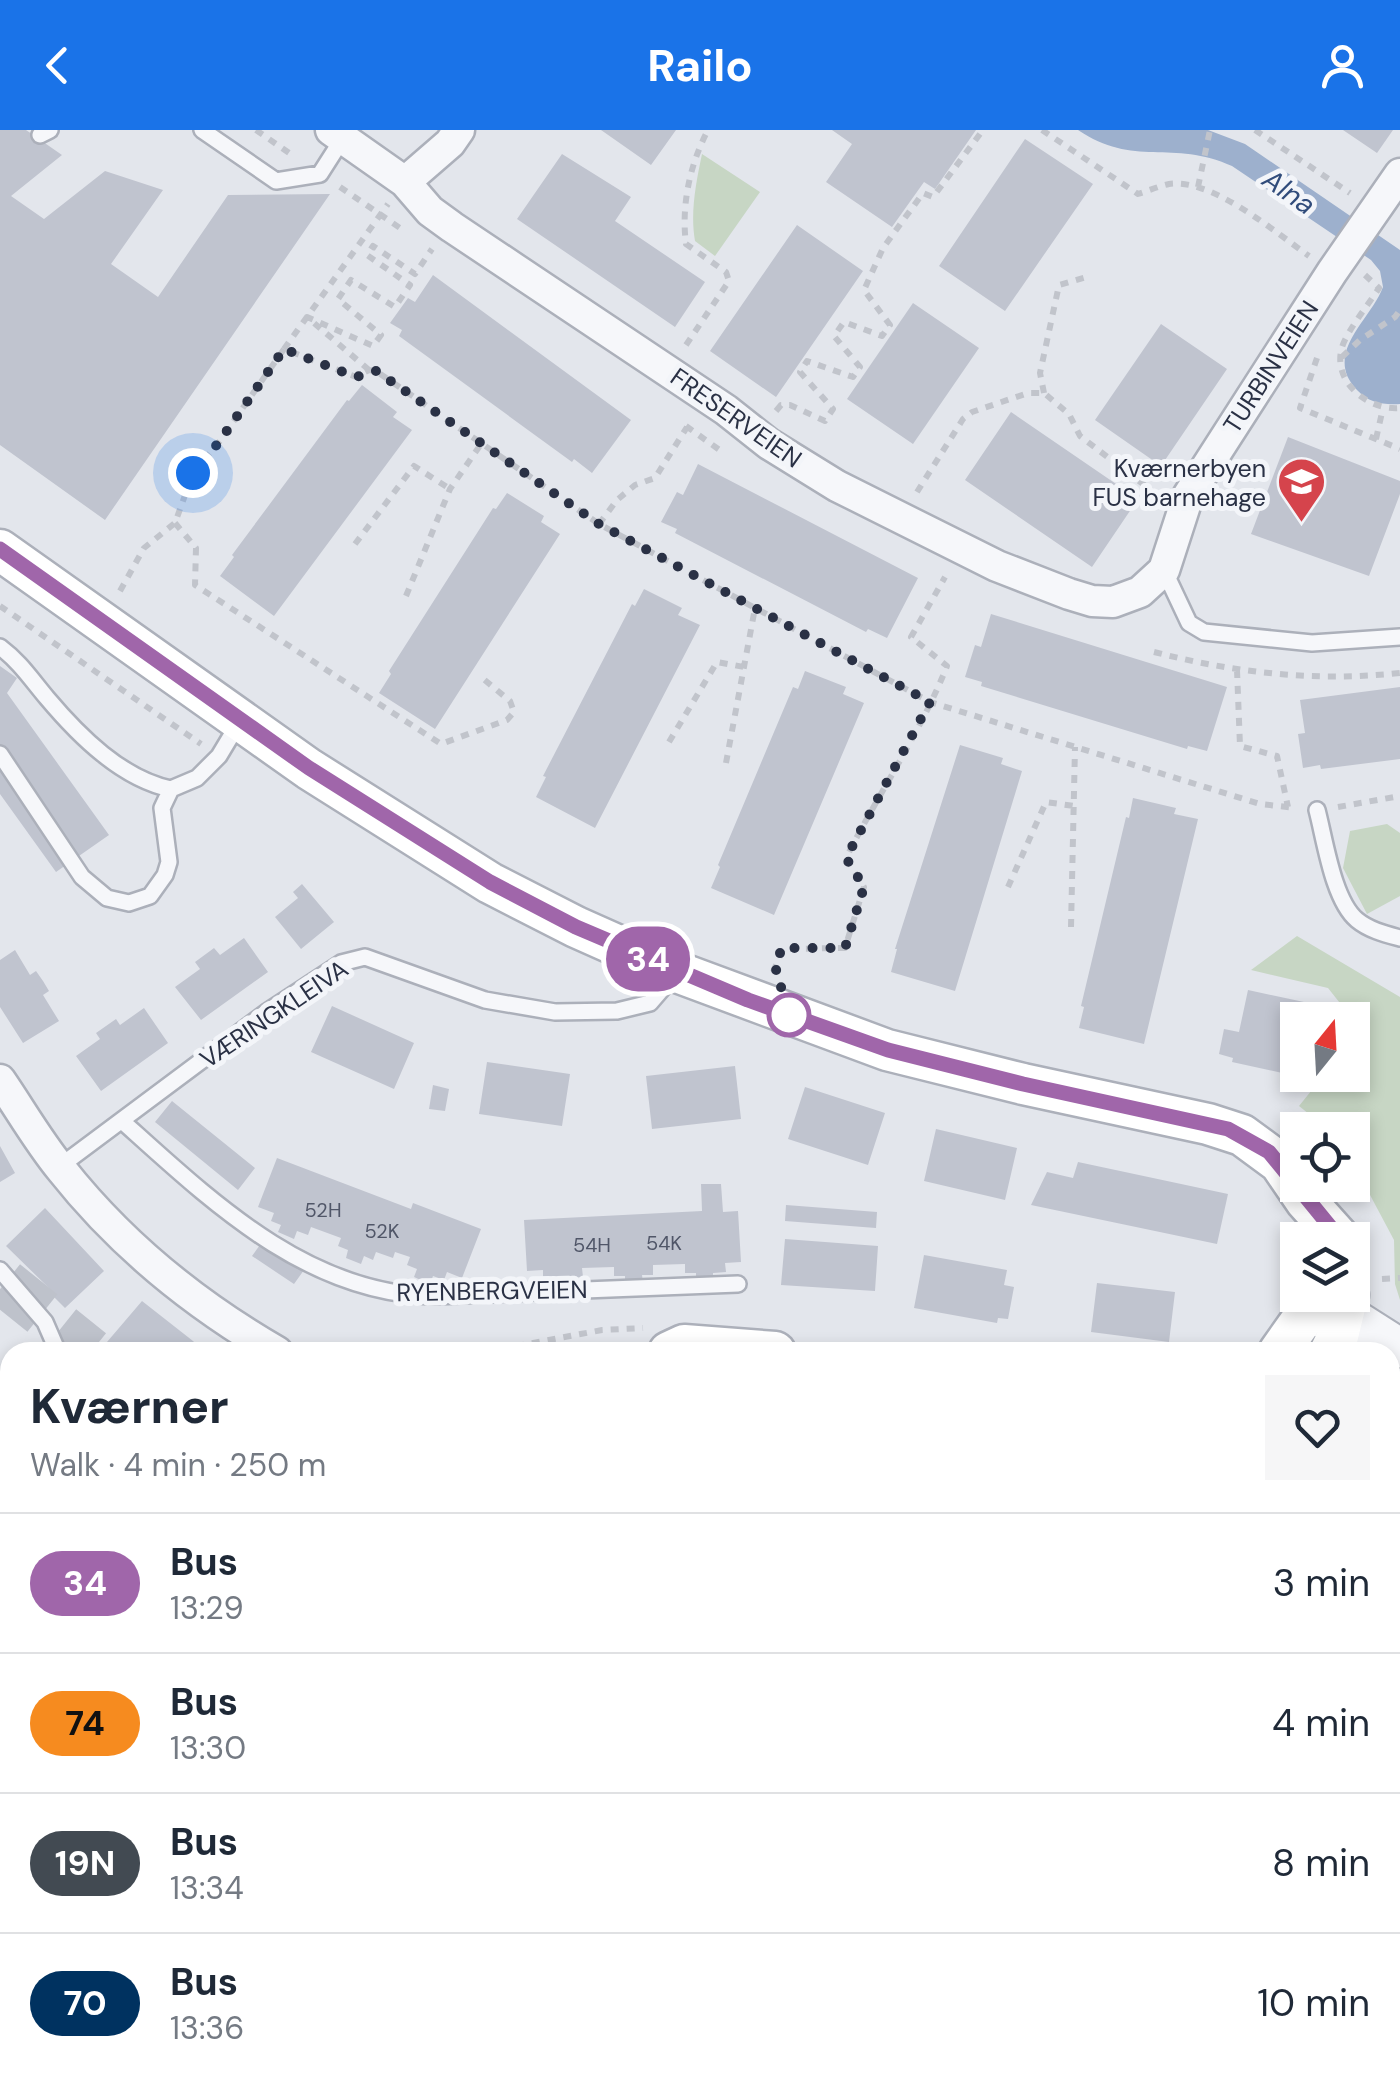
<!DOCTYPE html>
<html lang="en">
<head>
<meta charset="utf-8">
<style>
	:root { --surface:#fff; --page:#f6f6f7; --text:#1f2937; --muted:#747a83; --line:#e0e1e3; --accent:#1a73e8 }
	body { margin:0; font-family:"DM Sans",sans-serif; background:var(--page); color:var(--text); height:100vh; display:flex; flex-direction:column; font-size:38px; white-space:nowrap }
	* { box-sizing:border-box; margin:0 }
	p { font-size:32px; color:var(--muted) }
	.icon { flex:none; width:55px; height:55px; fill:none; stroke:currentColor; stroke-width:2; stroke-linecap:round; stroke-linejoin:round }
	.map { position:relative; flex:1; overflow:hidden }
	.panel { position:absolute; left:0px; top:1212px; width:1400px; height:752px; display:flex; flex-direction:column; background:var(--surface); border-radius:30px 30px 0 0; box-shadow:0 5px 15px #0003 }
	.panel>* { flex:none }
	.badge { padding:0 20px; border-radius:32px; font-size:35px; line-height:65px }
	.needle { width:65px; rotate:18deg }
	.tools { position:absolute; left:1280px; top:872px; display:grid; gap:20px }
	.tools a { display:grid; place-items:center; width:90px; height:90px; border-radius:0px; background:var(--surface); box-shadow:0 5px 15px #0003; font-size:50px }
	.you { position:absolute; width:50px; height:50px; margin:-25px; border:8px solid #fff; border-radius:50%; background:#1a73e8; box-shadow:0 0 0 15px #1a73e833 }
	.map>.badge { position:absolute; translate:-50% -50%; box-shadow:0 0 0 5px #fff }
	.round { display:grid; place-items:center; flex:none; width:105px; height:105px; border-radius:0px; background:var(--page) }
	.overview { display:flex; align-items:center; justify-content:space-between; height:170px; padding:0 30px }
	h1 { font-size:48px; font-weight:700; line-height:75px }
	ul { padding:0; list-style:none }
	li { display:flex; align-items:center; gap:30px; height:140px; padding:0 30px; border-top:2px solid var(--line) }
	li div { flex:1 }
	li b { display:block; font-size:38px }
	li em { font-style:normal }
	li .badge { min-width:110px; font-weight:700; text-align:center }
	header { display:flex; justify-content:space-between; align-items:center; height:130px; padding:0 30px; background:var(--accent); color:#fff; font-size:45px; font-weight:700 }
	.map>svg:first-child { display:block }
	.green { fill:#c7d6c4 }
	.water { fill:#9db0cd }
	.lines { fill:none; stroke-linecap:round; stroke-linejoin:round }
	.stream { stroke:#9db0cd; stroke-width:10 }
	.building { fill:#c0c4cf }
	.trunk-tunnel { stroke:#bec2cb; stroke-width:48; stroke-dasharray:48 24; stroke-linecap:butt }
	.service-casing { stroke:#acb0ba; stroke-width:20 }
	.minor-casing { stroke:#acb0ba; stroke-width:35 }
	.tertiary-casing { stroke:#acb0ba; stroke-width:42 }
	.secondary-casing { stroke:#acb0ba; stroke-width:45 }
	.path { stroke:#c1c4cb; stroke-width:6; stroke-dasharray:8 8; stroke-linecap:butt }
	.service { stroke:#f6f7fa; stroke-width:15 }
	.minor { stroke:#f6f7fa; stroke-width:30 }
	.tertiary { stroke:#f6f7fa; stroke-width:38 }
	.secondary { stroke:#fff; stroke-width:40 }
	.line-casing { stroke:#fff; stroke-width:22 }
	.line { stroke:#a066aa; stroke-width:15 }
	.walk { stroke:#2a3145; stroke-width:10; stroke-dasharray:0 18 }
	.stop-dot { fill:#fff; stroke:#a066aa; stroke-width:5 }
	.labels { text-anchor:middle; dominant-baseline:central; stroke-width:10; stroke-linejoin:round; paint-order:stroke }
	.number-label { font-size:20px; fill:#505668 }
	.street-label { font-size:25px; fill:#2a3145; stroke:#f3f5f9 }
	.poi-label { font-size:25px; fill:#2a3145; stroke:#f3f5f9; text-anchor:end }
	.water-label { font-size:28px; font-style:italic; fill:#314c7b; stroke:#f3f5f9 }
</style>
</head>
<body>
<header><svg class="icon" aria-label="back" viewBox="0 0 24 24"><path d="M15 5l-7 7 7 7"/></svg>Railo<svg class="icon" aria-label="person" viewBox="0 0 24 24"><circle cx="12" cy="8" r="4"/><path d="M4 21q1-7 8-7t8 7"/></svg></header>
<div class="map">
<svg width="1400" height="1964" viewBox="0 0 1400 1964">
	<rect width="100%" height="100%" fill="#e3e6ec"/>
	<!-- green -->
	<path class="green" d="M 702,24 L 760,62 L 715,126 L 695,111 C 690,82 696,53 702,24 Z
		M 1387,694 L 1400,703 L 1400,766 L 1367,784 L 1343,738 L 1350,701 Z
		M 1297,806 L 1400,867 L 1400,1170 L 1395,1154 L 1394,1110 L 1353,1033 L 1352,1000 L 1329,1000 L 1299,976 L 1324,945 L 1352,945 L 1352,890 L 1346,890 L 1347,882 L 1328,858 L 1251,840 Z
		M 0,1612 L 10,1612 L 10,1955 L 698,1955 L 684,1964 L 0,1964 Z
		M 1390,1929 L 1400,1930 L 1400,1957 L 1236,1957 L 1236,1964 L 1052,1964 L 1045,1955 L 1390,1955 Z"/>
	<!-- water -->
	<path class="water" d="M 1078,0 L 1208,0 L 1245,14 L 1400,120 L 1400,274 C 1383,275 1369,273 1357,260 C 1322,223 1371,190 1383,157 L 1380,141 L 1371,130 L 1232,36 C 1173,9 1133,38 1078,0 Z"/>
	<g class="lines">
		<!-- stream -->
		<path class="stream" d="M 548,1964 L 548,1955"/>
	</g>
	<!-- building -->
	<path class="building" d="M 0,0 L 26,0 L 62,25 L 11,66 L 44,89 L 105,41 L 163,60 L 111,134 L 158,167 L 228,65 L 330,64 L 105,390 L 0,315 Z
		M 601,0 L 676,0 L 651,35 Z
		M 832,0 L 976,0 L 935,59 L 924,52 L 892,97 L 826,52 L 852,14 Z
		M 1343,0 L 1393,0 L 1377,23 Z
		M 1025,9 L 1093,54 L 1005,181 L 939,136 Z
		M 562,24 L 631,67 L 615,91 L 705,152 L 675,197 L 517,89 Z
		M 797,95 L 863,141 L 776,267 L 710,221 Z
		M 433,145 L 631,290 L 592,343 L 574,329 L 572,332 L 399,206 L 402,200 L 390,193 L 408,168 L 415,172 Z
		M 913,173 L 979,218 L 913,314 L 847,269 Z
		M 1161,194 L 1227,239 L 1161,336 L 1095,290 Z
		M 362,255 L 397,282 L 393,287 L 412,300 L 274,486 L 220,446 L 234,427 L 232,425 L 347,270 L 349,271 Z
		M 1011,282 L 1138,369 L 1092,437 L 965,350 Z
		M 1288,307 L 1400,351 L 1400,364 L 1369,446 L 1251,404 Z
		M 698,334 L 918,448 L 887,508 L 868,499 L 866,502 L 675,403 L 677,399 L 661,392 L 677,362 L 683,365 Z
		M 507,363 L 544,386 L 541,392 L 560,404 L 435,599 L 379,563 L 391,544 L 389,541 L 493,378 L 496,379 Z
		M 644,459 L 682,478 L 678,485 L 700,495 L 595,698 L 536,667 L 546,647 L 543,646 L 632,474 L 635,476 Z
		M 991,484 L 1227,557 L 1207,621 L 1188,616 L 1187,619 L 981,556 L 982,552 L 965,547 L 975,515 L 981,517 Z
		M 0,536 L 17,548 L 7,563 L 109,705 L 56,742 L 0,664 Z
		M 805,541 L 846,557 L 843,564 L 864,573 L 774,785 L 711,758 L 720,737 L 718,735 L 793,557 L 798,559 Z
		M 1400,557 L 1400,629 L 1321,639 L 1320,635 L 1303,638 L 1298,604 L 1305,603 L 1300,570 Z
		M 960,615 L 1003,628 L 1001,634 L 1022,641 L 955,861 L 891,842 L 897,819 L 895,819 Z
		M 1133,668 L 1176,678 L 1174,684 L 1198,689 L 1144,914 L 1079,898 L 1084,877 L 1081,876 L 1126,687 L 1129,688 Z
		M 302,754 L 334,792 L 301,819 L 275,787 L 298,768 L 293,762 Z
		M 244,808 L 268,842 L 201,890 L 175,857 L 200,839 L 195,832 L 210,821 L 214,818 L 220,825 Z
		M 15,820 L 30,845 L 36,841 L 43,851 L 49,861 L 43,865 L 59,891 L 23,913 L 0,877 L 0,830 Z
		M 1248,860 L 1318,875 L 1315,890 L 1298,890 L 1298,914 L 1294,913 L 1287,944 L 1232,932 L 1233,928 L 1219,924 L 1224,899 L 1239,902 Z
		M 332,876 L 414,913 L 394,959 L 311,922 Z
		M 144,878 L 168,913 L 101,961 L 76,926 L 100,909 L 96,903 L 116,889 L 120,895 Z
		M 487,932 L 570,944 L 562,996 L 479,984 Z
		M 735,936 L 741,989 L 652,999 L 646,946 Z
		M 433,955 L 449,959 L 445,981 L 429,979 Z
		M 805,957 L 885,983 L 868,1035 L 788,1009 Z
		M 172,971 L 255,1038 L 238,1060 L 155,992 Z
		M 936,999 L 1017,1018 L 1005,1070 L 924,1051 Z
		M 0,1016 L 15,1043 L 0,1052 Z
		M 277,1028 L 411,1079 L 413,1073 L 481,1099 L 462,1148 L 447,1142 L 444,1150 L 433,1146 L 430,1154 L 414,1147 L 417,1139 L 407,1135 L 410,1127 L 395,1122 L 393,1128 L 376,1122 L 373,1130 L 364,1126 L 361,1134 L 346,1128 L 348,1120 L 338,1116 L 341,1108 L 311,1097 L 308,1105 L 297,1101 L 294,1109 L 278,1102 L 281,1095 L 271,1091 L 274,1083 L 258,1077 Z
		M 1078,1032 L 1228,1064 L 1217,1114 L 1031,1075 L 1047,1042 L 1073,1048 Z
		M 701,1054 L 721,1054 L 723,1082 L 738,1081 L 741,1132 L 725,1133 L 726,1142 L 713,1143 L 713,1150 L 696,1151 L 696,1143 L 685,1143 L 685,1134 L 653,1135 L 653,1145 L 642,1145 L 643,1153 L 625,1153 L 625,1146 L 614,1146 L 614,1137 L 582,1138 L 583,1147 L 571,1148 L 572,1155 L 554,1156 L 554,1149 L 543,1149 L 543,1140 L 527,1141 L 524,1090 L 702,1081 Z
		M 786,1075 L 877,1082 L 876,1098 L 785,1091 Z
		M 45,1078 L 104,1141 L 65,1178 L 50,1163 L 52,1161 L 6,1116 Z
		M 785,1109 L 878,1116 L 875,1161 L 781,1155 Z
		M 262,1112 L 304,1140 L 294,1154 L 252,1126 Z
		M 924,1125 L 1007,1140 L 1004,1155 L 1014,1157 L 1008,1189 L 998,1188 L 997,1193 L 914,1178 Z
		M 1097,1153 L 1175,1162 L 1169,1212 L 1091,1202 Z
		M 142,1171 L 193,1211 L 204,1222 L 119,1222 L 107,1212 Z
		M 1400,1285 L 1400,1421 L 1390,1421 L 1390,1286 Z
		M 10,1287 L 10,1337 L 0,1341 L 0,1291 Z
		M 0,1424 L 10,1424 L 10,1514 L 0,1514 Z
		M 1395,1687 L 1400,1689 L 1400,1779 L 1390,1777 L 1390,1700 Z
		M 803,1955 L 844,1955 L 846,1964 L 770,1964 Z
		M 884,1955 L 1037,1955 L 1036,1960 L 1051,1961 L 1051,1964 L 886,1964 Z"/>
	<g class="lines">
		<!-- trunk-tunnel -->
		<path class="trunk-tunnel" d="M 5,1153 L 91,1222
			M 0,1295 L 10,1302
			M 1013,1955 L 1034,1964
			M 1298,1955 L 1318,1964"/>
		<defs>
			<path id="service" d="M 202,0 L 276,51 L 320,44 L 343,8
				M 40,5 L 50,0
				M 1164,440 L 1189,493 L 1204,502 L 1312,513 L 1400,507
				M 0,517 C 20,532 31,549 47,568 C 79,606 122,649 171,659
				M 0,624 L 82,747 L 107,768 L 129,773 L 150,766 L 165,745 L 169,732 L 162,678 L 171,659 L 197,648 L 219,626 L 240,591
				M 1317,680 C 1325,710 1333,770 1357,790 C 1369,800 1385,804 1400,808
				M 122,991 C 211,1071 308,1165 435,1166 L 738,1154
				M 59,1037 L 268,881 L 341,833 L 365,827 L 485,870 L 555,882 L 617,881 L 650,873 L 675,844
				M 0,1140 L 45,1192 L 58,1222
				M 1390,1296 L 1400,1296
				M 1390,1327 L 1400,1327
				M 0,1554 L 10,1553
				M 1390,1808 L 1400,1808"/>
			<path id="minor" d="M 331,0 L 405,52 L 430,81 L 452,97 L 726,280 L 769,314 L 837,356 L 997,436 L 1069,464 L 1092,471 L 1113,472 L 1140,462 L 1164,440 L 1188,366 L 1332,142 L 1400,44
				M 405,52 L 450,13 L 459,0
				M 0,950 C 20,979 38,1011 61,1039 C 121,1115 194,1174 277,1222"/>
			<path id="tertiary" d="M 1316,1187 L 1345,1183 L 1400,1218
				M 0,1381 L 10,1380"/>
			<path id="secondary" d="M 0,420 L 309,639 L 490,753 L 576,797 L 677,842 L 887,920 L 1023,954 L 1208,994 L 1242,1005 L 1280,1033 L 1306,1071 L 1341,1110
				M 669,1222 L 684,1215 L 775,1222
				M 1279,1222 L 1303,1188 L 1310,1165
				M 1330,1222 L 1338,1206 L 1348,1165
				M 1390,1615 L 1400,1617"/>
		</defs>
		<!-- service casing -->
		<use href="#service" class="service-casing"/>
		<!-- minor casing -->
		<use href="#minor" class="minor-casing"/>
		<!-- tertiary casing -->
		<use href="#tertiary" class="tertiary-casing"/>
		<!-- secondary casing -->
		<use href="#secondary" class="secondary-casing"/>
		<!-- path -->
		<path class="path" d="M 256,0 L 292,25
			M 1042,0 L 1138,64 C 1148,61 1159,56 1169,54 C 1212,48 1275,102 1309,126
			M 1255,0 L 1350,63
			M 340,57 L 400,98
			M 1198,57 L 1210,0
			M 1365,145 L 1379,158 C 1368,175 1353,193 1344,212 C 1328,248 1366,281 1400,278
			M 686,215 L 729,151 L 726,142 L 686,114 C 681,75 690,34 708,0
			M 284,219 L 388,74
			M 1342,227 L 1360,210 L 1395,187 L 1400,180
			M 1317,228 L 1300,278 L 1400,319
			M 369,240 L 307,187 L 373,216 L 381,205 L 338,169 L 351,150 L 395,177 L 410,155 L 367,125 L 373,116 L 415,144 L 432,119
			M 1044,263 L 1040,243 L 1059,155 L 1087,147
			M 776,281 L 781,275 L 790,275 L 825,291 L 833,279 L 800,242 L 807,231 L 853,247 L 860,237 L 834,206 L 844,192 L 882,206 L 890,195 L 864,160 L 883,118 L 923,63 L 933,67 L 983,0
			M 686,296 L 721,321
			M 1376,309 L 1383,278
			M 917,362 L 963,289 L 972,282 L 1028,263 L 1044,263 L 1069,284 L 1080,306 L 1152,361
			M 175,393 L 196,418 L 195,455 L 441,614 L 507,590 L 514,582 L 510,571 L 481,547
			M 599,394 L 617,370 L 635,355 L 655,348 L 687,297
			M 355,414 L 414,336 L 450,359
			M 120,461 L 144,418 L 175,393 L 193,343 L 219,312 L 284,219 L 356,247 L 369,240 L 376,241 L 599,394 L 930,572 L 1260,674 L 1296,678
			M 406,466 L 450,359 L 481,314
			M 0,476 L 201,614
			M 1154,522 C 1236,543 1316,552 1400,543
			M 1237,540 L 1240,616 L 1277,626 L 1288,677
			M 669,612 L 717,532 L 744,537
			M 726,633 L 755,478
			M 1338,677 L 1400,666
			M 1008,757 L 1046,672 L 1074,676
			M 1071,797 L 1075,617
			M 773,842 L 783,819 L 845,818 L 864,757 L 846,728 C 878,664 920,604 947,536 L 911,507 L 945,447
			M 1382,1149 L 1400,1148
			M 502,1222 L 506,1218 L 602,1200 L 643,1198
			M 0,1945 L 10,1949
			M 25,1955 L 47,1964"/>
		<!-- service -->
		<use href="#service" class="service"/>
		<!-- minor -->
		<use href="#minor" class="minor"/>
		<!-- tertiary -->
		<use href="#tertiary" class="tertiary"/>
		<!-- secondary -->
		<use href="#secondary" class="secondary"/>
	</g>
	<g class="lines">
		<defs>
			<path id="line" d="M 0,419 L 309,638 L 490,752 L 576,797 L 748,870 L 888,920 L 1023,954 L 1228,999 L 1269,1022 L 1341,1110"/>
		</defs>
		<!-- line casing -->
		<use href="#line" class="line-casing"/>
		<!-- line -->
		<use href="#line" class="line"/>
		<!-- walk -->
		<path class="walk" d="M 193,343 L 219,312 L 284,219 L 356,247 L 376,241 L 599,394 L 930,572 L 846,728 L 864,757 L 845,818 L 782,818 L 775,836 L 789,885"/>
	</g>
	<!-- icons -->
	<defs>
		<symbol id="school-pin" viewBox="-11 -11 22 30"><path d="M0 17L-7.5 6A9.5 9.5 0 1 1 7.5 6Z" fill="#d5444c" stroke="#f3f5f9"/><path d="M0-5L7-2L0 1L-7-2ZM-4 1L0 2.5L4 1V4Q0 6-4 4Z" fill="#fff"/></symbol>
	</defs>
	<g fill-rule="evenodd">
		<use href="#school-pin" x="1274" y="324" width="55" height="75"/>
	</g>
	<!-- markers -->
	<circle class="stop-dot" cx="789" cy="885" r="20"/>
	<g class="labels">
		<!-- number labels -->
		<g class="number-label">
			<text x="323" y="1080">52H</text>
			<text x="382" y="1101">52K</text>
			<text x="664" y="1113">54K</text>
			<text x="592" y="1115">54H</text>
		</g>
		<!-- street labels -->
		<g class="street-label">
			<text transform="translate(1271 237) rotate(-57)">TURBINVEIEN</text>
			<text transform="translate(736 288) rotate(35)">FRESERVEIEN</text>
			<text transform="translate(274 884) rotate(-34)">VÆRINGKLEIVA</text>
			<text transform="translate(492 1161) rotate(-1)">RYENBERGVEIEN</text>
		</g>
		<!-- poi labels -->
		<g class="poi-label">
			<text x="1266" y="338">Kværnerbyen<tspan x="1266" dy="29">FUS barnehage</tspan></text>
		</g>
		<!-- water labels -->
		<g class="water-label">
			<text transform="translate(1289 62) rotate(35)">Alna</text>
		</g>
	</g>
</svg>
<div class="tools">
<a><svg class="needle" viewBox="-14 -14 28 28"><path d="M0-13l5 13h-10z" fill="#e53935"/><path d="M0 13l5-13h-10z" fill="#747a83"/></svg></a>
<a><svg class="icon" aria-label="locate" viewBox="0 0 24 24"><circle cx="12" cy="12" r="6"/><path d="M12 2v4M12 18v4M2 12h4M18 12h4"/></svg></a>
<a><svg class="icon" aria-label="layers" viewBox="0 0 24 24"><path d="M12 4l9 5-9 5-9-5zM3 14l9 5 9-5"/></svg></a>
</div>
<div class="you" style="left:193px;top:343px"></div>
<b class="badge" style="left:648px;top:829px;background:#a066aa;color:#fff">34</b>
<section class="panel">
<div class="overview"><div><h1>Kværner</h1><p>Walk · 4 min · 250 m</p></div><a class="round"><svg class="icon" aria-label="heart" viewBox="0 0 24 24"><path d="M12 20l-8-8c-3-5 5-10 8-4 3-6 11-1 8 4z"/></svg></a></div>
<ul>
<li><span class="badge" style="background:#a066aa;color:#fff">34</span><div><b>Bus</b><p>13:29</p></div><em>3 min</em></li>
<li><span class="badge" style="background:#f68b1f;color:#111">74</span><div><b>Bus</b><p>13:30</p></div><em>4 min</em></li>
<li><span class="badge" style="background:#424a52;color:#fff">19N</span><div><b>Bus</b><p>13:34</p></div><em>8 min</em></li>
<li><span class="badge" style="background:#003260;color:#fff">70</span><div><b>Bus</b><p>13:36</p></div><em>10 min</em></li>
</ul>
</section>
</div>
</body>
</html>
